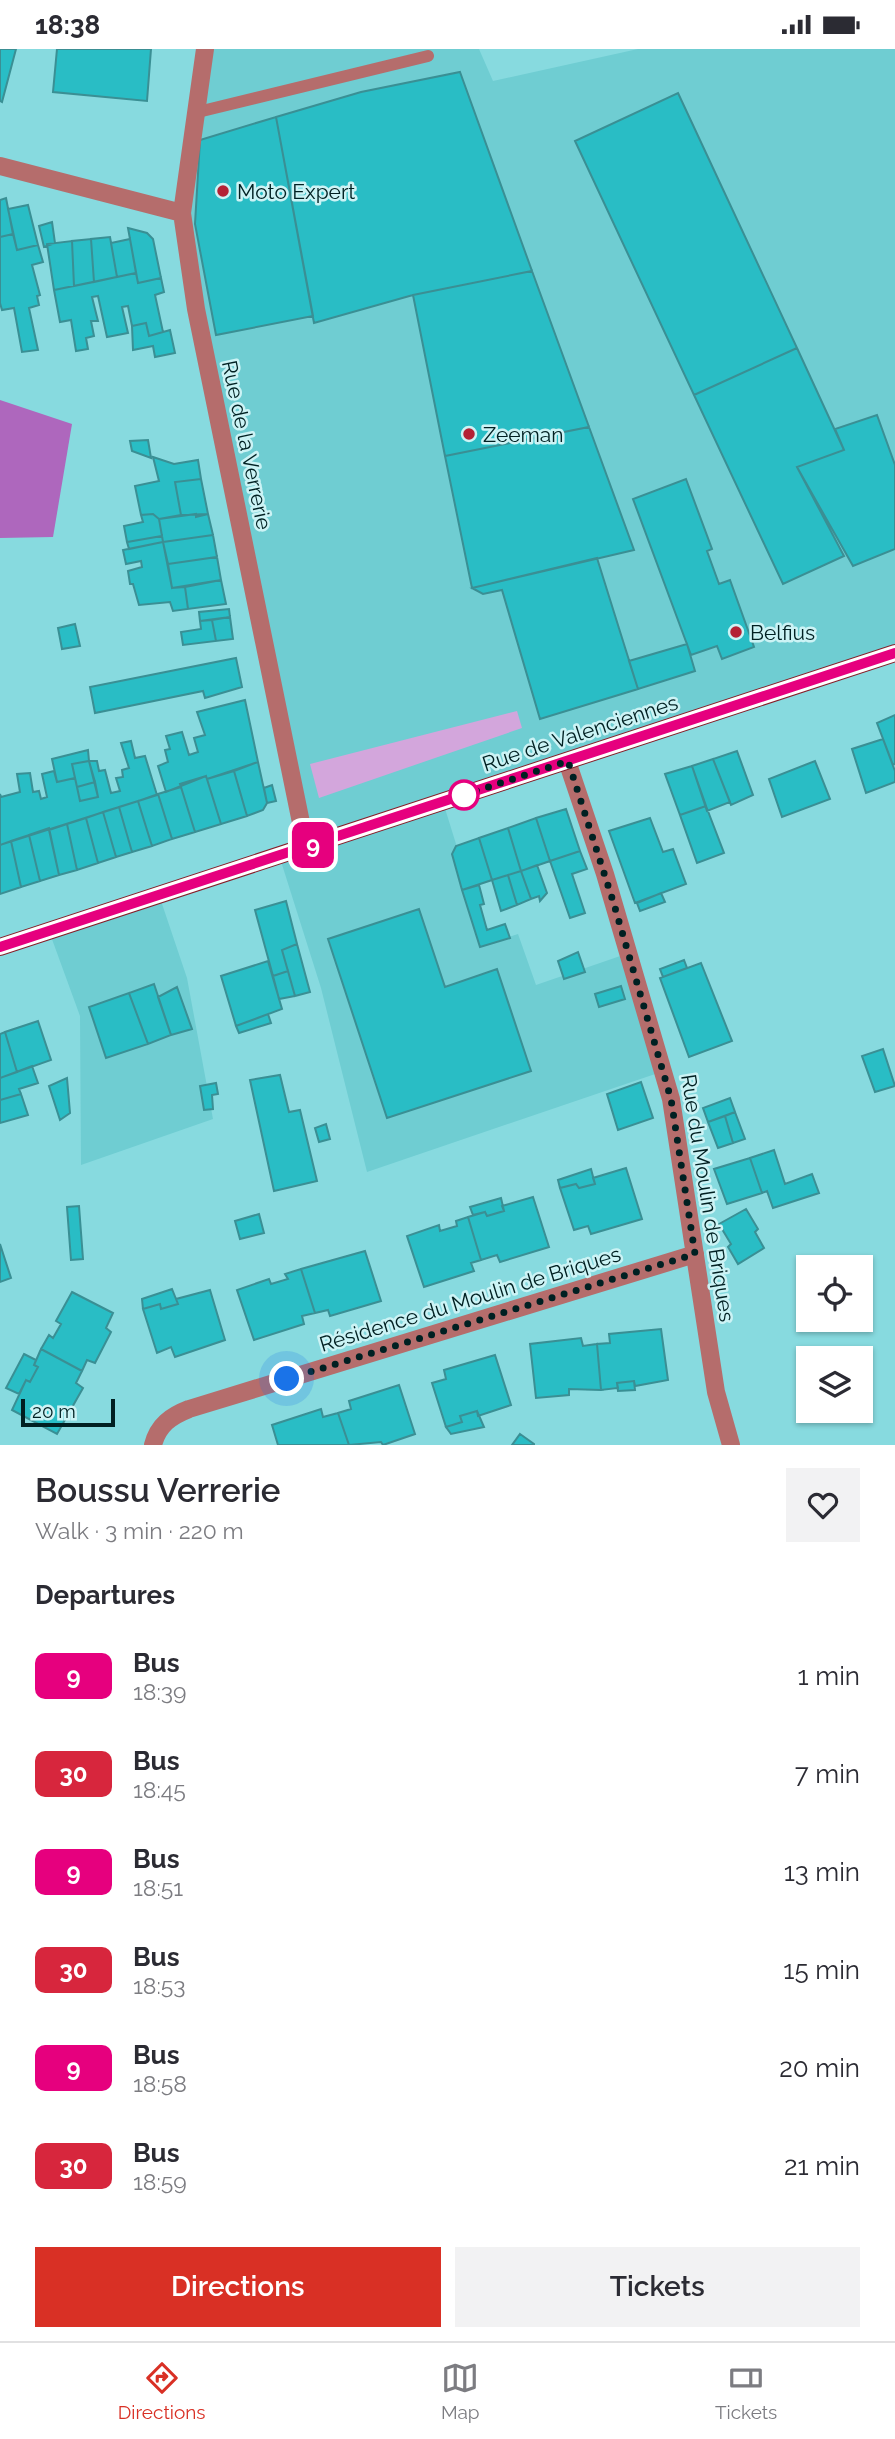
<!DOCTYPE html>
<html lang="en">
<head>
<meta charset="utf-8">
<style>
	:root { --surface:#fff; --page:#f2f2f3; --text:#2b2b33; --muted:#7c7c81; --line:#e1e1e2; --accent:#d93025 }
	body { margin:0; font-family:Raleway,sans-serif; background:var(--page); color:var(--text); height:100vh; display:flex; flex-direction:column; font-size:26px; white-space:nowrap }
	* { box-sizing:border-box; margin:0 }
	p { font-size:23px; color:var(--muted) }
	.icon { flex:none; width:38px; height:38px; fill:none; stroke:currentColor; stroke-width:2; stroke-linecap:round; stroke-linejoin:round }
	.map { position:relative; height:1396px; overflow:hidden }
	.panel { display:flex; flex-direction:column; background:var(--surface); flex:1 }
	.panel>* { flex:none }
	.badge { padding:0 14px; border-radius:10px; font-size:24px; line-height:46px }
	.controls { position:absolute; left:796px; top:1206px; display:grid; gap:14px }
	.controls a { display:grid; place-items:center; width:77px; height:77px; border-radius:0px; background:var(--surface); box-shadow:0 2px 5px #0004; font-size:35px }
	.scale { position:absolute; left:21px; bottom:18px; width:94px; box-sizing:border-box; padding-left:7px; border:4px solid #002022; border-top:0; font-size:19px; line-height:24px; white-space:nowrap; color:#002022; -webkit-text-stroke:5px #ccf3f5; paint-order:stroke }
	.you { position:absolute; width:35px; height:35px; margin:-18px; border:5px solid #fff; border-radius:50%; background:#1a73e8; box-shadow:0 0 0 10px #1a73e833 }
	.map>.badge { position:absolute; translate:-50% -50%; box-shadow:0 0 0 4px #fff }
	h2 { padding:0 35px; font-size:26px; line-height:63px }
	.round { display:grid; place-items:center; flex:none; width:74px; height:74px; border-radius:0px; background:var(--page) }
	.head { display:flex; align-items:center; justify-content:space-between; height:119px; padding:0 35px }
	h1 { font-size:33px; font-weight:600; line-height:52px }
	.primary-button { display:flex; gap:14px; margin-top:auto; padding:14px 35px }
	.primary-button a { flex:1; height:80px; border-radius:0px; background:var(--accent); color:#fff; font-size:28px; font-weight:600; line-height:80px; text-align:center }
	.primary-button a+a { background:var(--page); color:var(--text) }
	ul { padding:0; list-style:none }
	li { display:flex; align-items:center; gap:21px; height:98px; padding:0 35px }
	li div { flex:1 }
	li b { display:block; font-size:26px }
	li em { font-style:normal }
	li .badge { min-width:77px; font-weight:700; text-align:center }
	.status { display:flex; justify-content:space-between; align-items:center; height:49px; padding:0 35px; background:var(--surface); direction:ltr }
	.status svg { height:19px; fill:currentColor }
	.tab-bar { display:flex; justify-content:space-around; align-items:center; height:98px; border-top:2px solid var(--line); background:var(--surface); font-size:19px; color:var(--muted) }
	.tab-bar a { display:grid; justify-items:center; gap:4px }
	.tab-bar .selected { color:var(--accent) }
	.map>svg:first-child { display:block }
	.built { fill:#6fcdd2 }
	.green { fill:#d3a6dc }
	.forest { fill:#ae67bd }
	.building { fill:#29bdc5; stroke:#3a8f94; stroke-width:2 }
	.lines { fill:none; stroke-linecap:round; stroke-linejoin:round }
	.lane { stroke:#b56d6c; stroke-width:12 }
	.street { stroke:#b56d6c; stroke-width:18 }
	.primary { stroke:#871d29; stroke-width:18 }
	.line-casing { stroke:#fff; stroke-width:16 }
	.line { stroke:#e6007e; stroke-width:10 }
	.walk { stroke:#002022; stroke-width:7; stroke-dasharray:0 12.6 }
	.poi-dot { fill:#b42135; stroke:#ccf3f5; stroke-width:2.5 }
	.stop-dot { fill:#fff; stroke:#e6007e; stroke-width:3.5 }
	.labels { text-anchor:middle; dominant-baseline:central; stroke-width:5; stroke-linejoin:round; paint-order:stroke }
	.poi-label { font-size:21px; fill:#002022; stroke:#ccf3f5; text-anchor:start }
	.street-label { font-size:21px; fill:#002022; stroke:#ccf3f5 }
</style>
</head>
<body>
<div class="status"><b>18:38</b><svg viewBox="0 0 49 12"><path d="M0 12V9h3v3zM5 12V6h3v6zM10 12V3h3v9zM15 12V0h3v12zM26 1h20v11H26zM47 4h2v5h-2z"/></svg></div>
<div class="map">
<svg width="895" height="1396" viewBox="0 0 895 1396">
	<rect width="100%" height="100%" fill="#87dadf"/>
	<!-- built -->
	<path class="built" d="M 205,0 L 479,0 L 493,32 L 638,0 L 895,0 L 895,604 L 443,753 L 487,895 L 518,885 L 536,936 L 629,904 L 664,1022 L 367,1123 L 321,939 L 279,806 L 306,798 L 182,164 Z
		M 159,846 L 187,929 L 213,1070 L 81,1116 L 80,967 L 49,882 Z"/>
	<!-- green -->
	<path class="green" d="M 517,662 L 522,679 L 319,749 L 310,715 Z"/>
	<!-- forest -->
	<path class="forest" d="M 0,351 L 72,375 L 53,488 L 0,489 Z"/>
	<!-- building -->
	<path class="building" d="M 0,0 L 16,0 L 2,53 L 0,52 Z
		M 57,0 L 151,0 L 147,52 L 53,43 Z
		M 460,23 L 532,222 L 413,246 L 314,274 L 276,68 L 361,43 Z
		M 678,44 L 797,299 L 694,346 L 575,92 Z
		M 276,68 L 313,267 L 216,286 L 195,175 L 200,91 Z
		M 6,149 L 13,185 L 0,188 L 0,151 Z
		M 28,156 L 38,196 L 17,201 L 8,160 Z
		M 52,173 L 55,194 L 44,198 L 39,177 Z
		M 128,179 L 147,184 L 153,190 L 161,229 L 138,234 Z
		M 13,185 L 17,201 L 38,196 L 43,213 L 32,216 L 40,246 L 37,247 L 39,256 L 29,259 L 38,301 L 22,303 L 14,259 L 2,261 L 0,254 L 0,188 Z
		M 110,188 L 117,228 L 94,233 L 91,190 Z
		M 91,190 L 94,233 L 74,237 L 72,192 Z
		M 130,190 L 136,224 L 117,228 L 111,194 Z
		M 72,192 L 74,237 L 54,241 L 47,195 Z
		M 532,222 L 589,378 L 445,407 L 413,246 Z
		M 136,224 L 138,234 L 161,229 L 164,243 L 155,246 L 163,283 L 149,287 L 146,274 L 132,277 L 128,257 L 122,258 L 128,284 L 107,288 L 98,247 L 92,248 L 98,272 L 91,272 L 94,287 L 86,289 L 88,300 L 76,302 L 71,271 L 60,273 L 54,241 Z
		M 146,274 L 149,287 L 170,281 L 175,304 L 155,308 L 153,297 L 133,301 L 132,277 Z
		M 797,299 L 844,401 L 797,418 L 844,507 L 783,535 L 694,346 Z
		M 877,366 L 895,416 L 895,500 L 853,517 L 797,418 L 844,401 L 835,380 Z
		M 589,378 L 634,501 L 472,539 L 445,407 Z
		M 148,391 L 151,409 L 132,402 L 130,392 Z
		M 153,408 L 174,415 L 198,411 L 201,430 L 175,433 L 181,466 L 159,470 L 153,465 L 141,466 L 135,437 L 159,432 Z
		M 201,430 L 208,465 L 181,466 L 175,433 Z
		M 686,430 L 712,500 L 707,502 L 719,535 L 730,531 L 754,598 L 722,610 L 717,597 L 691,606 L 633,450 Z
		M 153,465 L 159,470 L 162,487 L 127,493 L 124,477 L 143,473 L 141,466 Z
		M 196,465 L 196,468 L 208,465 L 213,486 L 163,493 L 159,470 Z
		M 213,486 L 217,508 L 168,515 L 163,493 Z
		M 162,487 L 163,493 L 129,500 L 127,493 Z
		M 163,493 L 172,539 L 185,538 L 188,560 L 173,562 L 170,553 L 139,556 L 133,535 L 130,535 L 128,522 L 142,518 L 141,512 L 126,515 L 123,501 Z
		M 217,508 L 221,531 L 172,539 L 168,515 Z
		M 597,509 L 638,640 L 540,670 L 502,541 L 483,545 L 472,539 Z
		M 221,531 L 226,555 L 188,560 L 185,538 Z
		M 229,560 L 230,568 L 200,572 L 199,563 Z
		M 230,568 L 233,590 L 216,592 L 212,571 Z
		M 212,571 L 216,592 L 183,596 L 181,583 L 201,580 L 200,572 Z
		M 75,575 L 80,597 L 62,600 L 58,579 Z
		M 687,595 L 695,622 L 638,640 L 629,612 Z
		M 236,609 L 242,638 L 205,649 L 203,642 L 95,664 L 90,638 Z
		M 245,651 L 258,713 L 207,730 L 206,727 L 166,743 L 158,717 L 168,713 L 165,701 L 170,700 L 166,687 L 182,683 L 189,706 L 198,703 L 194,689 L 205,686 L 197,663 Z
		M 895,666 L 895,715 L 893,716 L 877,674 Z
		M 883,690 L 895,722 L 895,733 L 866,744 L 852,700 Z
		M 131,692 L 135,709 L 145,707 L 157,746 L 0,796 L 0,745 L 1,748 L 20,743 L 17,725 L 30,724 L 33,743 L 39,742 L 41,750 L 47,748 L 42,725 L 54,722 L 57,733 L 75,729 L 80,752 L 98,748 L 89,712 L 97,712 L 99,722 L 105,721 L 111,744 L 120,742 L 116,729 L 123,728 L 122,721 L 129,719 L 121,694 Z
		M 88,701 L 89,712 L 72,715 L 75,729 L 57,733 L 52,710 Z
		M 737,702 L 753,746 L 731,756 L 713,710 Z
		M 713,710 L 730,753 L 707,762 L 692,717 Z
		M 89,712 L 95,733 L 77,738 L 72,715 Z
		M 815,712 L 830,750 L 782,768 L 769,730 Z
		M 258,713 L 267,754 L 263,761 L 247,767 L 234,722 Z
		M 692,717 L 706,757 L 680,766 L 665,725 Z
		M 234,722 L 247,767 L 221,775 L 207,730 Z
		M 206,727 L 221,775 L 195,783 L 180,735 Z
		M 95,733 L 98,748 L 80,752 L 77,738 Z
		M 272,736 L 276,752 L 267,754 L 264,739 Z
		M 181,738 L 195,783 L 172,790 L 158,745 Z
		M 158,745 L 172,790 L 152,797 L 138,752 Z
		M 138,752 L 152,797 L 132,803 L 119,758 Z
		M 706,757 L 724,804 L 697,814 L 680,766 Z
		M 119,758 L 132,803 L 116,808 L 103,763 Z
		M 566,760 L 580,802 L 550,812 L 536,769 Z
		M 103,763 L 116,808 L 98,814 L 86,769 Z
		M 86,769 L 98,814 L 77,821 L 67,775 Z
		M 536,769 L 550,812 L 521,822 L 508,779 Z
		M 650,769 L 663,803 L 673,800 L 686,835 L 635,854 L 609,782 Z
		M 67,775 L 77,821 L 59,826 L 49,781 Z
		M 49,779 L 59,826 L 40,832 L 29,786 Z
		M 508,779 L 521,822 L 492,831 L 479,789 Z
		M 29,786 L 40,832 L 21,838 L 11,792 Z
		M 479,789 L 492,831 L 462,841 L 452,805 L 456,797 Z
		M 11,792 L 21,838 L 0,845 L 0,796 Z
		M 580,802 L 587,820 L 572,825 L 585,864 L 570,869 L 550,812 Z
		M 537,816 L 547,844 L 540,852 L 539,847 L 531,850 L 521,822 Z
		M 521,822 L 531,850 L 517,856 L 508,826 Z
		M 508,826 L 517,856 L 501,862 L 492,831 Z
		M 479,836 L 484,855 L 480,856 L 487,881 L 505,875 L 510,889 L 480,898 L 462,841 Z
		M 661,844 L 665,853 L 640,862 L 637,854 Z
		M 286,852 L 297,895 L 282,901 L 288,922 L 273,927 L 255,861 Z
		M 419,860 L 445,938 L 497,920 L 531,1022 L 387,1069 L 328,890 Z
		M 297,895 L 310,943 L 295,947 L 282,901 Z
		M 578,903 L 585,923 L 564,930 L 558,912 Z
		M 684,911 L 687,919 L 663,928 L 660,920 Z
		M 268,912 L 282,960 L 236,977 L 221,927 Z
		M 701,914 L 732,992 L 689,1008 L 660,929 Z
		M 288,922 L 295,947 L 279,950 L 273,927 Z
		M 154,935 L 171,986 L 148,995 L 129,944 Z
		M 621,937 L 625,950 L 599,958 L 595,945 Z
		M 177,938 L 192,980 L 171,986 L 158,948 Z
		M 129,944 L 148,995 L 106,1009 L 89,958 Z
		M 268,965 L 271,974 L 239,984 L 236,977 Z
		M 38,972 L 51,1011 L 17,1023 L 5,983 Z
		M 5,983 L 17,1023 L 0,1029 L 0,985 Z
		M 883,1000 L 895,1037 L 875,1043 L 862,1007 Z
		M 32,1017 L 38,1034 L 19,1040 L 21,1045 L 0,1051 L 0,1029 Z
		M 280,1026 L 289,1063 L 300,1061 L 317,1132 L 274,1142 L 250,1031 Z
		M 67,1029 L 70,1064 L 60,1071 L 49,1037 Z
		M 641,1033 L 653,1069 L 618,1081 L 607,1045 Z
		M 216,1034 L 218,1045 L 212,1046 L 213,1060 L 204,1061 L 200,1037 Z
		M 21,1045 L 28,1066 L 0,1074 L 0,1051 Z
		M 730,1049 L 735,1063 L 708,1073 L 703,1059 Z
		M 735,1063 L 745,1090 L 733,1094 L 725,1067 Z
		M 725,1067 L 733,1094 L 718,1099 L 708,1073 Z
		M 326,1075 L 330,1090 L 319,1093 L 315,1079 Z
		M 774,1101 L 785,1135 L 812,1125 L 819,1144 L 773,1159 L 767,1142 L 762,1144 L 750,1109 Z
		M 750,1109 L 762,1144 L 727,1155 L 714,1120 Z
		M 626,1119 L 642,1170 L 591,1185 L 588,1177 L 574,1181 L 560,1139 L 576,1135 L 579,1139 L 595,1135 L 593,1129 Z
		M 591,1120 L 595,1135 L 579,1139 L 576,1135 L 560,1139 L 558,1131 Z
		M 533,1148 L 549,1198 L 500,1213 L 497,1206 L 481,1211 L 468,1168 L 485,1163 L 487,1167 L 504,1162 L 502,1157 Z
		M 501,1149 L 504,1162 L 487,1167 L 485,1163 L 473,1166 L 470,1158 Z
		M 79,1157 L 83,1210 L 71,1211 L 67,1158 Z
		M 746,1160 L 758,1180 L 755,1183 L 764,1199 L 738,1215 L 728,1198 L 731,1195 L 719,1175 Z
		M 259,1165 L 264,1184 L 240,1190 L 235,1172 Z
		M 468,1168 L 481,1211 L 471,1214 L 474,1222 L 424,1238 L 407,1187 L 439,1176 L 440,1182 L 457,1177 L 456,1172 Z
		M 0,1195 L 11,1229 L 0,1233 Z
		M 365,1202 L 381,1252 L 330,1267 L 328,1261 L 315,1264 L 301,1220 Z
		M 301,1220 L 315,1264 L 302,1267 L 304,1275 L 254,1291 L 237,1241 L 269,1230 L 271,1235 L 288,1230 L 285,1225 Z
		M 172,1240 L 178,1255 L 161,1260 L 160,1255 L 143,1260 L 142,1250 Z
		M 210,1241 L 225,1291 L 175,1308 L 171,1298 L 157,1304 L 143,1260 L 160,1255 L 161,1260 L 178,1255 L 176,1250 Z
		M 72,1243 L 113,1264 L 106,1279 L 111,1283 L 95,1314 L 87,1311 L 82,1322 L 41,1300 L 49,1286 L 53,1289 L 61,1275 L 56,1272 Z
		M 661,1280 L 668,1331 L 635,1337 L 634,1332 L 617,1334 L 618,1339 L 601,1341 L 597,1295 L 610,1294 L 609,1285 Z
		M 581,1289 L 583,1297 L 597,1295 L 601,1341 L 569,1340 L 569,1346 L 536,1349 L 530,1295 Z
		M 41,1300 L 82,1322 L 76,1334 L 83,1339 L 57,1385 L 12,1361 L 26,1331 L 30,1333 L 38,1318 L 34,1316 Z
		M 24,1305 L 36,1311 L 34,1316 L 38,1318 L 30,1333 L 26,1331 L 19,1345 L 6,1339 Z
		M 495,1306 L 511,1356 L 478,1367 L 477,1362 L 460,1367 L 462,1373 L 446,1378 L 432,1334 L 446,1330 L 444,1321 Z
		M 634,1332 L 635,1341 L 618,1342 L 617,1334 Z
		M 399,1336 L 415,1385 L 383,1396 L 381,1393 L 349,1396 L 338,1364 L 351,1360 L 349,1352 Z
		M 321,1360 L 323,1368 L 338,1364 L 349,1396 L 278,1396 L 272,1376 Z
		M 477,1362 L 484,1378 L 451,1385 L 446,1378 L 462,1373 L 460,1367 Z
		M 520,1385 L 534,1395 L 534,1396 L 512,1396 Z"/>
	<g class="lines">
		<!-- lane -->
		<path class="lane" d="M 198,63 L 428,7"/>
		<!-- street -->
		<path class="street" d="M 205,0 L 182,164 L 196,260 L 306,798
			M 0,117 L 182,164
			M 567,712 L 605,825 L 671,1050 L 716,1343 L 731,1396
			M 153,1396 C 158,1376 171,1367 189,1360 L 695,1205"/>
		<!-- primary -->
		<path class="primary" d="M 0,898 L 895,604"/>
	</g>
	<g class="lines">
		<defs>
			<path id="line" d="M 0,898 L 895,604"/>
		</defs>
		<!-- line casing -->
		<use href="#line" class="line-casing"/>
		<!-- line -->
		<use href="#line" class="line"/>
		<!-- walk -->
		<path class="walk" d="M 287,1330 L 695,1205 L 671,1050 L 613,852 L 568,712 L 464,746"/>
	</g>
	<!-- markers -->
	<g class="poi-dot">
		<circle cx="223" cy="142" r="7"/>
		<circle cx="469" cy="385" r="7"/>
		<circle cx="736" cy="583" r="7"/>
	</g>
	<circle class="stop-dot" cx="464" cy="746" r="14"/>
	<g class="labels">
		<!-- poi labels -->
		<g class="poi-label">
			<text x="237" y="142">Moto Expert</text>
			<text x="483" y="385">Zeeman</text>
			<text x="750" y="583">Belfius</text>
		</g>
		<!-- street labels -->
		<g class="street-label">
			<text transform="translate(247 396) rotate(78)">Rue de la Verrerie</text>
			<text transform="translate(580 684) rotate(-18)">Rue de Valenciennes</text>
			<text transform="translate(708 1149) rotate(81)">Rue du Moulin de Briques</text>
			<text transform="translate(470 1250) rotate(-17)">Résidence du Moulin de Briques</text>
		</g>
	</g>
</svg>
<div class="controls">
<a><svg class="icon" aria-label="locate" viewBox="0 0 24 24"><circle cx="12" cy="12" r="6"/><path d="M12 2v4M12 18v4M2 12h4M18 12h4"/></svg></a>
<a><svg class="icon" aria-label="layers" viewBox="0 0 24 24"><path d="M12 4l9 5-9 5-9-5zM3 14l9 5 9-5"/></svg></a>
</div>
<div class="scale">20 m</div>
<div class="you" style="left:287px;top:1330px"></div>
<b class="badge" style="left:313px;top:796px;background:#e6007e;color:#fff">9</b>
</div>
<section class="panel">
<div class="head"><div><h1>Boussu Verrerie</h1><p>Walk · 3 min · 220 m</p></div><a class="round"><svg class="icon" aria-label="heart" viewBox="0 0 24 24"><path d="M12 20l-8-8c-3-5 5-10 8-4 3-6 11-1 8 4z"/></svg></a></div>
<h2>Departures</h2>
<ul>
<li><span class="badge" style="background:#e6007e;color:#fff">9</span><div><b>Bus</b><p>18:39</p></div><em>1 min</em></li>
<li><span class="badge" style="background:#d7263d;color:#fff">30</span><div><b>Bus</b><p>18:45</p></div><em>7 min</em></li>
<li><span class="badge" style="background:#e6007e;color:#fff">9</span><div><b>Bus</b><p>18:51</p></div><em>13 min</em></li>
<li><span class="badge" style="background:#d7263d;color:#fff">30</span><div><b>Bus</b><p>18:53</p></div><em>15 min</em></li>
<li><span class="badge" style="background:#e6007e;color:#fff">9</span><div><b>Bus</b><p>18:58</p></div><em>20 min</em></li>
<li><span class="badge" style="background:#d7263d;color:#fff">30</span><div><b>Bus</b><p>18:59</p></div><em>21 min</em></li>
</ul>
<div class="primary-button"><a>Directions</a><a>Tickets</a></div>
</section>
<nav class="tab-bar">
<a class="selected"><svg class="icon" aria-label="directions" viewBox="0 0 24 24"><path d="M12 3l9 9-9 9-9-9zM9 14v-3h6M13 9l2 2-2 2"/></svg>Directions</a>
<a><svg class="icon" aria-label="map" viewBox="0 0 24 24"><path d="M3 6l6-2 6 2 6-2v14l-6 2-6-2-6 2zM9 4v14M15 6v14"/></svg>Map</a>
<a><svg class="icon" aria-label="tickets" viewBox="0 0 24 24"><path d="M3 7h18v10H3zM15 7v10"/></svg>Tickets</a>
</nav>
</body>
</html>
